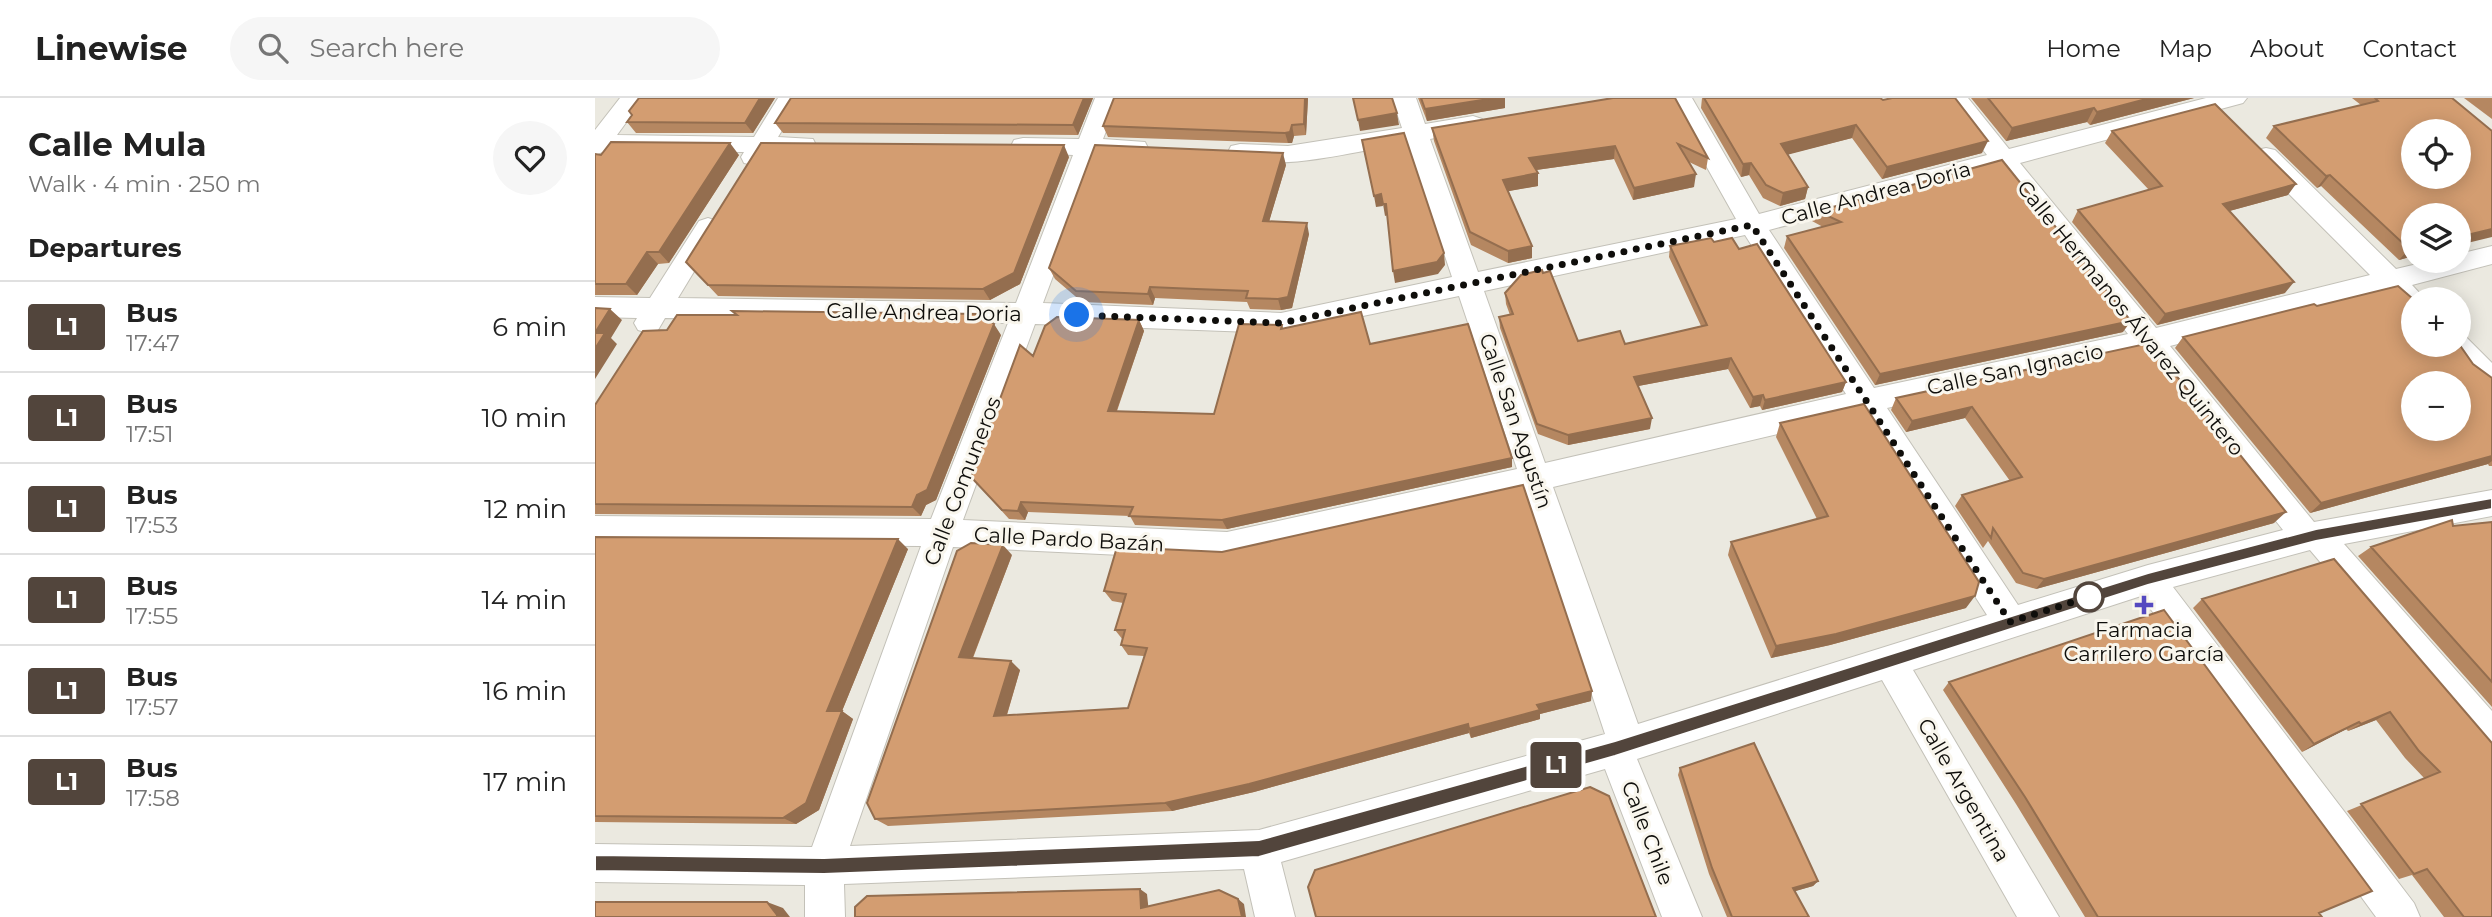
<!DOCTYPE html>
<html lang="en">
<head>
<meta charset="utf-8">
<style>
	:root { --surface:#fff; --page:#f6f6f6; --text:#222; --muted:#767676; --line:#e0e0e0 }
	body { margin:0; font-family:Montserrat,sans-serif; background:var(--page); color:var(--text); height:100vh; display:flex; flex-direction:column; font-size:26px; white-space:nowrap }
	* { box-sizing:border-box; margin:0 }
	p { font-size:23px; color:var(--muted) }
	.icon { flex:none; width:38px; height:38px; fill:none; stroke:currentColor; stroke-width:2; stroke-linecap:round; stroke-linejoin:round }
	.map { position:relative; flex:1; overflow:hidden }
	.sheet { display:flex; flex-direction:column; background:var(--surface); width:595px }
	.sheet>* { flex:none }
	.badge { padding:0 14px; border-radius:5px; font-size:24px; line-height:46px }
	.buttons { position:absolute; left:1806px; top:21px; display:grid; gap:14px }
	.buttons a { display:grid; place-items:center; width:70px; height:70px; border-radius:50%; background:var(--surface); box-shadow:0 4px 18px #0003; font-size:35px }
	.you { position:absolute; width:35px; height:35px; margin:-18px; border:5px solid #fff; border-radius:50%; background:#1a73e8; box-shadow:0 0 0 10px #1a73e833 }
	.map>.badge { position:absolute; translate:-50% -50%; box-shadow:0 0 0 4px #fff }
	h2 { padding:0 28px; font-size:26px; line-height:63px }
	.round { display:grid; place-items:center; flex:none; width:74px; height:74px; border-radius:37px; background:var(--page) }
	.summary { display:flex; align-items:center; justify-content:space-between; height:119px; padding:0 28px }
	h1 { font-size:33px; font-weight:700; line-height:52px }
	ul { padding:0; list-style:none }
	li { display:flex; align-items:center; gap:21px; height:91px; padding:0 28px; border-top:2px solid var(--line) }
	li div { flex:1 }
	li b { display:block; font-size:26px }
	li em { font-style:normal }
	li .badge { min-width:77px; font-weight:700; text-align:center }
	header { display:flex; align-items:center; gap:42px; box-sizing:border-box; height:98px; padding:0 35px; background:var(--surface); border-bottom:2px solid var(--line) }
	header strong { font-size:33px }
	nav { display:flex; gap:38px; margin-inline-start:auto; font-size:24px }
	.search { width:490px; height:63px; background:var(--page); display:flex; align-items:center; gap:18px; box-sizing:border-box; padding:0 24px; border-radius:38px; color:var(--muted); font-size:26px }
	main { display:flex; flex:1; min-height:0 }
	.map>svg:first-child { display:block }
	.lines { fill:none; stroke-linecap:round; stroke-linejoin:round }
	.minor-casing { stroke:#c3c1b8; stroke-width:2 }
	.minor { fill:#fff; fill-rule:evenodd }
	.wall { fill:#b58761 }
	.shaded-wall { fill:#946e4f }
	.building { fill:#d39d71; stroke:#946e4f; stroke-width:2; fill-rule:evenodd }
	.line { fill:#52453c; stroke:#fff; stroke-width:2 }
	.walk { stroke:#0f0e0b; stroke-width:7; stroke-dasharray:0 12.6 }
	.stop-dot { fill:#fff; stroke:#52453c; stroke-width:3.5 }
	.poi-dot { fill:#5549c0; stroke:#f9f6ed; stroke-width:2.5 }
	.labels { text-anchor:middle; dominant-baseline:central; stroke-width:6; stroke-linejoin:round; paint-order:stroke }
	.street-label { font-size:21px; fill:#0f0e0b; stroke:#f9f6ed }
	.poi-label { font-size:21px; fill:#0f0e0b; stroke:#f9f6ed }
</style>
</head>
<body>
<header>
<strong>Linewise</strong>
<div class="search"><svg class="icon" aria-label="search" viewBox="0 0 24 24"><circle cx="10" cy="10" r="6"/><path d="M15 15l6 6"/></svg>Search here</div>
<nav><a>Home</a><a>Map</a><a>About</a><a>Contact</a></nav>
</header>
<main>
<section class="sheet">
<div class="summary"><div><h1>Calle Mula</h1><p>Walk · 4 min · 250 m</p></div><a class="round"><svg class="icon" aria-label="heart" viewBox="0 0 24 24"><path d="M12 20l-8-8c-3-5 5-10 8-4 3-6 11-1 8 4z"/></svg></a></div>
<h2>Departures</h2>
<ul>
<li><span class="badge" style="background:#52453c;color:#fff">L1</span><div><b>Bus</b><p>17:47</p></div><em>6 min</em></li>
<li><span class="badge" style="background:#52453c;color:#fff">L1</span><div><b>Bus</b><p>17:51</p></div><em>10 min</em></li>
<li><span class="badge" style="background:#52453c;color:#fff">L1</span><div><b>Bus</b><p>17:53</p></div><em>12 min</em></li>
<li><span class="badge" style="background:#52453c;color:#fff">L1</span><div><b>Bus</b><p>17:55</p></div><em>14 min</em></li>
<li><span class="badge" style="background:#52453c;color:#fff">L1</span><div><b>Bus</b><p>17:57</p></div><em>16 min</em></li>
<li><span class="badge" style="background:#52453c;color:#fff">L1</span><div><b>Bus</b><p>17:58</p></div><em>17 min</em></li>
</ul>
</section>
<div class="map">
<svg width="1897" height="819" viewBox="0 0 1897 819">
	<rect width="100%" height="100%" fill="#ebe9e0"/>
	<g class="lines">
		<defs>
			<path id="minor" d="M 25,0 L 49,0 L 22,37 L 159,39 L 183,0 L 207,0 L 183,39 L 218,41 L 221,47 L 218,53 L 173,55 L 167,65 L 158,67 L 149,65 L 146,59 L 149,54 L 10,53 L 0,57 L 0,32 Z
				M 500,0 L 524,0 L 508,41 L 550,44 L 553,50 L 550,56 L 503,57 L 448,205 L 686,215 L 857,179 L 812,45 C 759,53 689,74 636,60 L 633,54 L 636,48 L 645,46 L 693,48 L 807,30 L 797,0 L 821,0 L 830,26 L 878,18 L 887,21 L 890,26 L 887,31 L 835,41 L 883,174 L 1141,121 L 1073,0 L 1097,0 L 1164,116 L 1392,57 L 1348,0 L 1373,0 L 1414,51 L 1611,0 L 1652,0 L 1648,5 L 1425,65 L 1561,230 L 1775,177 L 1662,64 L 1659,58 L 1662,52 L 1671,50 L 1680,52 L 1801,171 L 1835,163 L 1864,163 L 1864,156 L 1897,148 L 1897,166 L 1817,187 L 1830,201 L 1818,201 L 1818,214 L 1808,211 L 1791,193 L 1575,248 L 1719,424 L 1897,392 L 1897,418 L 1749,446 L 1897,613 L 1897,656 L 1884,651 L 1715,452 L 1578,489 L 1819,805 L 1825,819 L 1781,819 L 1546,498 L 1318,572 L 1464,819 L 1422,819 L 1287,582 L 1042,661 L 1107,819 L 1067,819 L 1010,671 L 686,764 L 700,819 L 660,819 L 649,771 L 249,786 L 250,819 L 210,819 L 210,787 L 0,784 L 0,746 L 217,749 L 326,448 L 0,446 L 0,418 L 336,421 L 413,225 L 70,220 L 63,232 L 53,235 L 43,232 L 39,225 L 42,220 L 0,219 L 0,199 L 55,200 L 104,123 L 113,120 L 122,123 L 126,129 L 83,200 L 421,205 L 478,57 L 419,54 L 416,48 L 419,42 L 428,40 L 484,41 ZM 1403,71 L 1533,236 L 1279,290 L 1174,132 ZM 1150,137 L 1251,296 L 950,365 L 889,193 ZM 864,198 L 922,371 L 632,434 L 368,422 L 440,226 L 686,235 ZM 1548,254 L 1688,432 L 1553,467 L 1423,507 L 1292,310 ZM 1264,317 L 1392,517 L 1043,626 L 958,389 ZM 930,395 L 1010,636 L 664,732 L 255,748 L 358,449 L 632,462 Z
				M 1864,237 L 1871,239 L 1897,265 L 1897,294 C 1879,288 1855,264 1847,247 L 1864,247 Z"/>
		</defs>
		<!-- minor casing -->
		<use href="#minor" class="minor-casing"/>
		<!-- minor -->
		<use href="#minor" class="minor"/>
	</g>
	<!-- wall -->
	<path class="wall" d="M 180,0 L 158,35 L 41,35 L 32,24 L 37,17 Z
		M 498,0 L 483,37 L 188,35 L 180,25 Z
		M 823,0 L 910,0 L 910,10 L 832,23 Z
		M 1018,0 L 1113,60 L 1111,72 L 1094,64 L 1099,89 L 1038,102 L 1019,61 L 941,72 L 943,88 L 913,93 L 937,148 L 937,160 L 913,165 L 876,147 L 839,43 L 837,30 Z
		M 1107,0 L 1285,0 L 1288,2 L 1387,55 L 1287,81 L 1257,40 L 1193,56 L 1213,89 L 1210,101 L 1185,108 L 1168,100 L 1154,77 L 1146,79 L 1106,10 Z
		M 1376,0 L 1599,0 L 1495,27 L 1492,24 L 1411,43 Z
		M 1757,0 L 1857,0 L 1818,117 L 1818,158 L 1804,162 L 1726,88 L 1722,90 L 1671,40 L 1679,28 L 1766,7 Z
		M 1869,0 L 1897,0 L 1897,21 Z
		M 713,1 L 711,37 L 699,38 L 697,45 L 693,45 L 513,39 L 508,28 Z
		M 1517,33 L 1693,97 L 1634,113 L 1690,195 L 1562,227 L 1477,124 L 1483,112 L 1554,92 L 1510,45 Z
		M 0,56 L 144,57 L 74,165 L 63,166 L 42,197 L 0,197 Z
		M 474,59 L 425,186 L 395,202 L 123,198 L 91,164 Z
		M 691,67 L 674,123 L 714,136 L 697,210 L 686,212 L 655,211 L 652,204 L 605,202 L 560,200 L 558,207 L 487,204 L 460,181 L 454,170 Z
		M 1220,112 L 1227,112 L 1528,234 L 1280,287 L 1189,150 L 1192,138 L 1228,129 L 1217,123 Z
		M 1119,144 L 1144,151 L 1251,284 L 1247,294 L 1167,312 L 1165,308 L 1155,310 L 1133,271 L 1043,288 L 1055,331 L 973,347 L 943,336 L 905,230 L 904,219 L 915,217 L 911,206 L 910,195 L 948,175 L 983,243 L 1030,246 L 1106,228 L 1074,159 L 1075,148 Z
		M 1722,208 L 1878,266 L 1897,280 L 1897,368 L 1894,368 L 1893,366 L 1715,415 L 1580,250 L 1588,239 Z
		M 544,222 L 549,233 L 522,313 L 619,316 L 687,227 L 688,230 L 775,246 L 917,360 L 917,369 L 632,431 L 540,427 L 535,418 L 433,414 L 430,422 L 414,421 L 376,379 L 438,258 Z
		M 406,237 L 341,402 L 331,407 L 326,418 L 0,416 L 0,307 Z
		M 1555,245 L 1679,425 L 1441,491 L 1421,485 L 1393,443 L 1388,450 L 1360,408 L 1367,397 L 1415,383 L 1370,320 L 1311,334 L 1296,312 L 1301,300 Z
		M 1185,325 L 1371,510 L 1235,547 L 1176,560 L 1133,457 L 1136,444 L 1222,421 L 1181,339 Z
		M 1897,424 L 1897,609 L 1763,458 L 1776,449 L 1858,428 Z
		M 0,439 L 313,451 L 247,613 L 258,621 L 224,712 L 201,726 L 0,724 Z
		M 522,449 L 996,603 L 945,616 L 945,621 L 876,640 L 874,635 L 659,694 L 577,713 L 293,728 L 280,721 L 417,457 L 378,560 L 425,572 L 412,617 L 533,610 L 549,558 L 533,557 L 526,547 L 528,542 L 520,532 L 528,505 L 517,503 L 509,493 Z
		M 1607,501 L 1897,645 L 1897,819 L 1849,819 L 1817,777 L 1804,781 L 1752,713 L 1830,681 L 1810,660 L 1781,622 L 1753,633 L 1751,631 L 1707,654 L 1598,510 Z
		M 1354,584 L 1724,815 L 1727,819 L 1490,819 L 1421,706 L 1348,592 Z
		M 1085,670 L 1223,783 L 1218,788 L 1200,793 L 1214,819 L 1132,819 L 1114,776 L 1083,677 Z"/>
	<!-- shaded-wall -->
	<path class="shaded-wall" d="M 165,0 L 180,0 L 158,35 L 150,25 Z
		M 489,0 L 498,0 L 483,37 L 478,27 Z
		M 710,0 L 713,0 L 711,37 L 709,26 Z
		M 900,0 L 910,0 L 910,10 L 832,23 L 830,11 Z
		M 1555,0 L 1599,0 L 1495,27 L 1502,14 Z
		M 1499,10 L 1492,24 L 1411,43 L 1417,30 Z
		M 802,15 L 804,27 L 765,33 L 763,22 Z
		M 697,27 L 699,38 L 697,45 L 693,45 L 690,35 Z
		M 1261,27 L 1257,40 L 1184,59 L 1186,46 Z
		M 1393,43 L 1387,55 L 1287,81 L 1292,69 Z
		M 135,45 L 144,57 L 74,165 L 64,154 Z
		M 469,47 L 474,59 L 425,186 L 395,202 L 388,191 Z
		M 1020,48 L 1019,61 L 934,73 L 934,60 Z
		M 688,55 L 691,67 L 671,134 L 668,123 Z
		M 1156,65 L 1154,77 L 1146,79 L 1148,66 Z
		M 943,75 L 943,88 L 909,94 L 908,82 Z
		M 1101,76 L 1099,89 L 1038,102 L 1039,90 Z
		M 1735,77 L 1726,88 L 1722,90 L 1731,78 Z
		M 1701,86 L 1693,97 L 1620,117 L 1628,106 Z
		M 1213,89 L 1210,101 L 1185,108 L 1188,95 Z
		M 786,96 L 788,108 L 781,109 L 779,98 Z
		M 788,106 L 791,106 L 793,117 L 790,118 Z
		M 712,125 L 714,136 L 697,210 L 686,212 L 683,201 Z
		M 1897,131 L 1897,139 L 1864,147 L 1864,139 Z
		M 937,148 L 937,160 L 913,165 L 913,153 Z
		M 1818,150 L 1818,158 L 1804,162 L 1814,151 Z
		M 52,154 L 63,166 L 42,197 L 31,186 Z
		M 849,155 L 850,167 L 843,176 L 800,185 L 798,173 Z
		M 1699,184 L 1690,195 L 1562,227 L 1570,216 Z
		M 555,189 L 560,200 L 558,207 L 553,196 Z
		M 15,211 L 27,222 L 16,240 L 22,246 L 0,281 L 0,235 Z
		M 544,222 L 549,233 L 518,323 L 513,313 Z
		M 1536,223 L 1528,234 L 1280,287 L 1285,276 Z
		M 399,226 L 406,237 L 341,402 L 331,407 L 326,418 L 317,409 Z
		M 1136,260 L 1133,271 L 1038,289 L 1039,279 Z
		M 1251,284 L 1247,294 L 1167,312 L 1170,302 Z
		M 1168,297 L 1165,308 L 1155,310 L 1158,299 Z
		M 1377,309 L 1370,320 L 1311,334 L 1317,323 Z
		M 1057,320 L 1055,331 L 973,347 L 973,337 Z
		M 1897,358 L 1897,363 L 1893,366 L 1715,415 L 1726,405 Z
		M 917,360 L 917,369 L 632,431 L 627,422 Z
		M 426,404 L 433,414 L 430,422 L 423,413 Z
		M 1691,414 L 1679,425 L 1441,491 L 1449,481 Z
		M 303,441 L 313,451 L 247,613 L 258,621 L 224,712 L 201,726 L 188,720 Z
		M 408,447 L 417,457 L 374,569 L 364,559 Z
		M 1380,498 L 1371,510 L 1235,547 L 1176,560 L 1181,548 Z
		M 416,563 L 425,572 L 409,626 L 399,618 Z
		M 997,593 L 996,603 L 945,616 L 945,621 L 876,640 L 874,631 L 942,607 Z
		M 1795,614 L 1781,622 L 1753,633 L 1766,626 Z
		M 1764,624 L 1751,631 L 1707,654 L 1719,646 Z
		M 873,626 L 874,635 L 659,694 L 577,713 L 570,705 Z
		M 1223,783 L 1218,788 L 1194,795 L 1198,790 Z
		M 545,791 L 552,796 L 554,815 L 546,810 Z
		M 643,801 L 649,806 L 651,819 L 647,819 Z
		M 172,804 L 188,810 L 195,819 L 182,819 Z"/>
	<!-- building -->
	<path class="building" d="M 44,0 L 165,0 L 150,25 L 32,24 L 37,17 L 34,13 Z
		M 196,0 L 489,0 L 478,27 L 180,25 Z
		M 519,0 L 710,0 L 709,26 L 697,27 L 695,34 L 690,35 L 508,28 Z
		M 758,0 L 797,0 L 802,15 L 763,22 Z
		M 826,0 L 900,0 L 830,11 Z
		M 1018,0 L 1080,0 L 1113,60 L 1083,46 L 1101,76 L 1039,90 L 1020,48 L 934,60 L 943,75 L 908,82 L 937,148 L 913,153 L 875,134 L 837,30 Z
		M 1109,0 L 1285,0 L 1288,2 L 1297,0 L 1360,0 L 1393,43 L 1292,69 L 1261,27 L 1186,46 L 1213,89 L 1188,95 L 1171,87 L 1156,65 L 1148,66 Z
		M 1393,0 L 1555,0 L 1502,14 L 1499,10 L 1417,30 Z
		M 1780,0 L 1857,0 L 1897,33 L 1897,131 L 1864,139 L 1864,117 L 1818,117 L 1818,150 L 1814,151 L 1735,77 L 1731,78 L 1679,28 L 1783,3 ZM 1818,33 L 1864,33 L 1864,79 L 1818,79 Z
		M 1620,6 L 1701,86 L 1628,106 L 1699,184 L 1570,216 L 1483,112 L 1567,88 L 1517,33 Z
		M 809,35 L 849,155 L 842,164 L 798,173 L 791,106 L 788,106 L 786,96 L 779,98 L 767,42 Z
		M 16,44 L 135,45 L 64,154 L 52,154 L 31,186 L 0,186 L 0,56 L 6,57 Z
		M 166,45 L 469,47 L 419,175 L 388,191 L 113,187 L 91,164 Z
		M 500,47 L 688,55 L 668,123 L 712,125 L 693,199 L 683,201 L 651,200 L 653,193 L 601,191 L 555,189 L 553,196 L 481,193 L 454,170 Z
		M 1407,62 L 1536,223 L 1285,276 L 1192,138 L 1246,124 L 1220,112 L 1226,110 L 1227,112 Z
		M 1116,140 L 1119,144 L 1137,140 L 1144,151 L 1162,146 L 1251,284 L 1170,302 L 1168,297 L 1158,299 L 1136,260 L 1039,279 L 1057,320 L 973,337 L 942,326 L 904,219 L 918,216 L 910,195 L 926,177 L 947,172 L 948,175 L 955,173 L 983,243 L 1025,233 L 1030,246 L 1112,227 L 1075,148 Z
		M 1803,188 L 1818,201 L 1818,247 L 1864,246 L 1878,266 L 1897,280 L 1897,358 L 1726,405 L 1588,239 L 1719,206 L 1722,208 ZM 1818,285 L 1864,285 L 1864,331 L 1818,331 Z
		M 0,210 L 15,211 L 0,235 Z
		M 137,213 L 387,216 L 399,226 L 332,392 L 322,397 L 317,409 L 0,406 L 0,307 L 48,233 L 72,232 L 82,217 L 142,217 Z
		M 766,214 L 775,246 L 873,226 L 917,360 L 627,422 L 534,418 L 538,409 L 426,404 L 423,413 L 407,412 L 376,379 L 425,247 L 438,258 L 450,228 L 462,219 L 544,222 L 513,313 L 619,316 L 644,226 L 687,227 L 686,231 Z
		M 0,235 L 10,235 L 0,251 Z
		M 1555,245 L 1691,414 L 1449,481 L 1428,475 L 1398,430 L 1396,440 L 1367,397 L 1427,379 L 1377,309 L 1317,323 L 1301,300 Z
		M 1269,306 L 1384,484 L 1380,498 L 1241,536 L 1181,548 L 1136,444 L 1233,418 L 1185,325 Z
		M 928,387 L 997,593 L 942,607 L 945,612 L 874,631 L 873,626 L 654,686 L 570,705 L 280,721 L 272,705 L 362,453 L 376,445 L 408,447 L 364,559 L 416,563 L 399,618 L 533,610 L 552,550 L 526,547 L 530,532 L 520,532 L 531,496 L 509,493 L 522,449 L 627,454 Z
		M 1857,422 L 1858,428 L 1897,424 L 1897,584 L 1776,449 Z
		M 0,439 L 303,441 L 232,613 L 247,613 L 211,705 L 188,720 L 0,718 Z
		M 1739,461 L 1897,645 L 1897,819 L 1869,819 L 1832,771 L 1819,776 L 1766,706 L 1845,674 L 1824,653 L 1795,614 L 1766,626 L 1764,624 L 1719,646 L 1607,501 Z
		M 1569,512 L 1777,793 L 1724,815 L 1727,819 L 1503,819 L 1430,699 L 1354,584 Z
		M 1159,645 L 1223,783 L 1198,790 L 1214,819 L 1137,819 L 1117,770 L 1085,670 Z
		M 995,689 L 1014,698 L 1061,819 L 721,819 L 713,789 L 720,772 Z
		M 545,791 L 546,810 L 624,792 L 643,801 L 647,819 L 260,819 L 260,809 L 272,798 Z
		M 0,804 L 172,804 L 182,817 L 182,819 L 0,819 Z"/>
	<!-- line -->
	<path class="line" d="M 1897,400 L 1897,411 L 1721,443 L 1553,487 L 1020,658 L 664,759 L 229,776 L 0,773 L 0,757 L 229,760 L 664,742 L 1020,643 L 1553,475 L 1721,431 Z"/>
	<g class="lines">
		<!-- walk -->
		<path class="walk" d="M 482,217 L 686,225 L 1157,127 L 1415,524 L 1494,499"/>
	</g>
	<!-- markers -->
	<circle class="stop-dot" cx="1494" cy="499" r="14"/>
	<path class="poi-dot" d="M1545.5 496.5h7v7h7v7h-7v7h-7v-7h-7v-7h7z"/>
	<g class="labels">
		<!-- street labels -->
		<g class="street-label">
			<text transform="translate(1281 95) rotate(-15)">Calle Andrea Doria</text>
			<text transform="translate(329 214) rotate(1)">Calle Andrea Doria</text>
			<text transform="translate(1536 220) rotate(51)">Calle Hermanos Álvarez Quintero</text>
			<text transform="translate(1420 271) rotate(-12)">Calle San Ignacio</text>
			<text transform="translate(921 323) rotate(71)">Calle San Agustín</text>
			<text transform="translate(367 383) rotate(-69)">Calle Comuneros</text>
			<text transform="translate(474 441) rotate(3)">Calle Pardo Bazán</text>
			<text transform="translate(1369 692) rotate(60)">Calle Argentina</text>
			<text transform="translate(1053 735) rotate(69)">Calle Chile</text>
		</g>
		<!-- poi labels -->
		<g class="poi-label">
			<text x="1549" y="531">Farmacia<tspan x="1549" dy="24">Carrilero García</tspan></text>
		</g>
	</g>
</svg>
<div class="buttons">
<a><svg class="icon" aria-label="locate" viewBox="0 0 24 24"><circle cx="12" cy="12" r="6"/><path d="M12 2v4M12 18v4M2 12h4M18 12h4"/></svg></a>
<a><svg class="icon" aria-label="layers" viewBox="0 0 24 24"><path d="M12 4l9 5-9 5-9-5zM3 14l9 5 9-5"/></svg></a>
<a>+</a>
<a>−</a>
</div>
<div class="you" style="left:482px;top:217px"></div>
<b class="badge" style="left:961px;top:667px;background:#52453c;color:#fff">L1</b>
</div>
</main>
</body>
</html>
